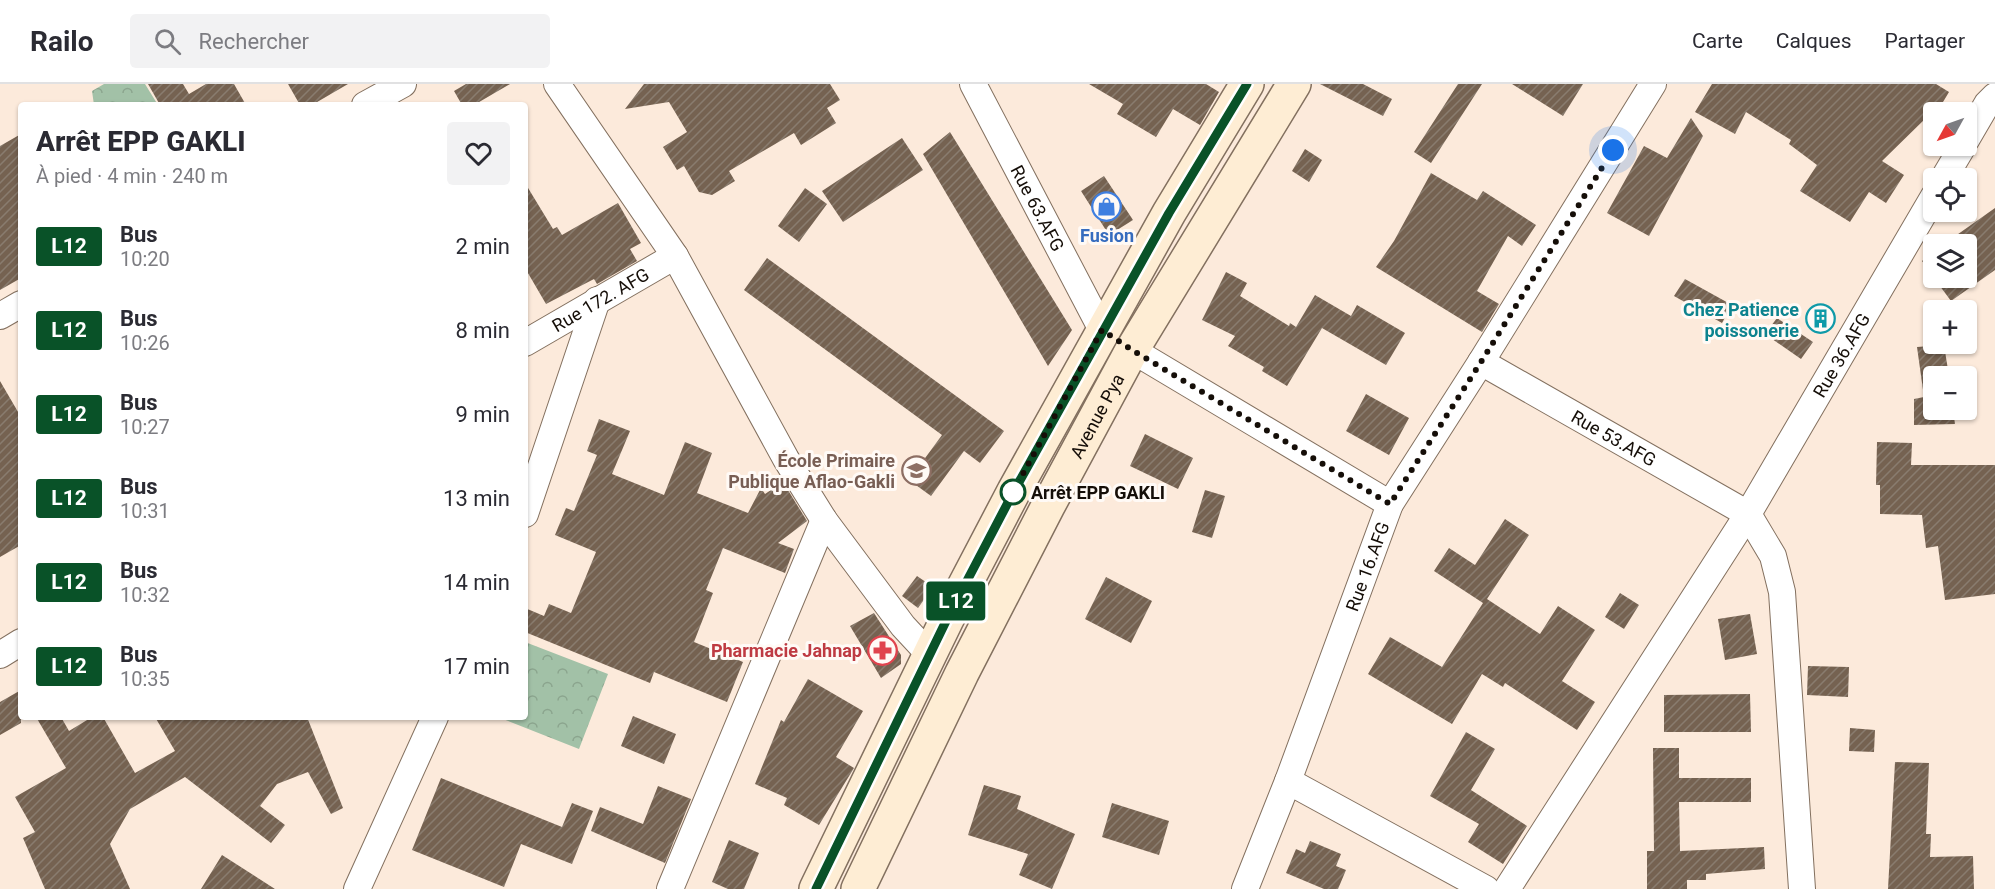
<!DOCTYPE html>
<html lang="fr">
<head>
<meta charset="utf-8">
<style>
	:root { --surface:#fff; --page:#f2f2f3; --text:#2b2b33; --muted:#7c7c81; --line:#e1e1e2 }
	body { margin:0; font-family:Roboto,sans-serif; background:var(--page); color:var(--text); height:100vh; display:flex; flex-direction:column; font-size:22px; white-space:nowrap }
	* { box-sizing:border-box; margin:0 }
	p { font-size:20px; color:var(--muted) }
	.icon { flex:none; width:33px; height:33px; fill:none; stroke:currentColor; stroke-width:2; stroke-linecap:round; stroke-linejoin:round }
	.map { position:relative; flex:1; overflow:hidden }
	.sheet { position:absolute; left:18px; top:18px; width:510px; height:618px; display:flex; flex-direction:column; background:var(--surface); border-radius:6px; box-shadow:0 2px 4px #0004 }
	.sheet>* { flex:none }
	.badge { padding:0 12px; border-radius:4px; font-size:21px; line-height:39px }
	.needle { width:39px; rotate:230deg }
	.buttons { position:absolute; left:1923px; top:18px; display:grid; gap:12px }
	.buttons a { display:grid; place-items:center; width:54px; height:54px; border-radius:6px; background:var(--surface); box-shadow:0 2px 4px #0004; font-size:30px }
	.you { position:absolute; width:30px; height:30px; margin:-15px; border:4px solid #fff; border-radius:50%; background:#1a73e8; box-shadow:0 0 0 9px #1a73e833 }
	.map>.badge { position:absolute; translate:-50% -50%; box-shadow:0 0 0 3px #fff }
	.round { display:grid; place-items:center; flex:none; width:63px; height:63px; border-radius:6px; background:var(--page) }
	.overview { display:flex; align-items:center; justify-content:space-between; height:102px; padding:0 18px }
	h1 { font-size:28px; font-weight:800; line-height:45px }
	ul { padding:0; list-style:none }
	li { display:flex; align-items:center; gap:18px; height:84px; padding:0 18px }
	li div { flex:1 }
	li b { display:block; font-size:22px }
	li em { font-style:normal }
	li .badge { min-width:66px; font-weight:700; text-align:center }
	header { display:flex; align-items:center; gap:36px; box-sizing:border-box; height:84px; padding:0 30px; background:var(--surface); border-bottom:2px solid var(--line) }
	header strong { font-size:28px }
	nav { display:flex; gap:33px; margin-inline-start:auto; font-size:21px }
	.search { width:420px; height:54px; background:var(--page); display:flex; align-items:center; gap:15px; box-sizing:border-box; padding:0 21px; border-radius:6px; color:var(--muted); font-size:22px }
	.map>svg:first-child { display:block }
	.forest { fill:url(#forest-crowns) }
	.building { fill:url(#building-hatch) }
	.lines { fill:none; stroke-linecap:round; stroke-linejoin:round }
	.street-casing { stroke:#83705f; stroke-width:28 }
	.secondary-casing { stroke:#83705f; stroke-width:36 }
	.street { stroke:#fff; stroke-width:26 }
	.secondary { stroke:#feedd4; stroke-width:33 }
	.line-casing { stroke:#fff; stroke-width:14 }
	.line { stroke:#095228; stroke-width:9 }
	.walk { stroke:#150e08; stroke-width:6; stroke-dasharray:0 10.8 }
	.stop-dot { fill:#fff; stroke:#095228; stroke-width:3 }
	.labels { text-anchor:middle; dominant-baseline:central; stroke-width:6; stroke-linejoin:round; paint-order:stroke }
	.street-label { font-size:18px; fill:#150e08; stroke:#fffaf6 }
	.shop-label { font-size:18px; font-weight:bold; fill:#366cbe; stroke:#fffaf6 }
	.culture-label { font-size:18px; font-weight:bold; fill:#0d838f; stroke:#fffaf6; text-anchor:end }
	.education-label { font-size:18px; font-weight:bold; fill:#785e54; stroke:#fffaf6; text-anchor:end }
	.stop-label { font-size:18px; font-weight:bold; fill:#150e08; stroke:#fffaf6; text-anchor:start }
	.health-label { font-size:18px; font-weight:bold; fill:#be3a42; stroke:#fffaf6; text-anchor:end }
</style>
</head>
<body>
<header>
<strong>Railo</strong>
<div class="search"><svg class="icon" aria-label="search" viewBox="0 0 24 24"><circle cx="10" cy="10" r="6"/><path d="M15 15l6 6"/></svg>Rechercher</div>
<nav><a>Carte</a><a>Calques</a><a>Partager</a></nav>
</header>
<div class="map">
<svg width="1995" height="805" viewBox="0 0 1995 805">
	<defs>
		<pattern id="forest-crowns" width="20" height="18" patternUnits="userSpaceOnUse" patternTransform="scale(1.5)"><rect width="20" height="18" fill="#a2c1a7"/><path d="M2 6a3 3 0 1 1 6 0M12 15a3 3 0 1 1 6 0" fill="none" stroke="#8ba58e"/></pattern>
		<pattern id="building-hatch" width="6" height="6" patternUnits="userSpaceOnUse" patternTransform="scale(1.5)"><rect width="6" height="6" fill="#756251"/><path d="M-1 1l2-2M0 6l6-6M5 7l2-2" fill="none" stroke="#897c6f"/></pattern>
	</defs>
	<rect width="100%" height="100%" fill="#fceadb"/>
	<!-- forest -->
	<path class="forest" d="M 104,0 L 145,0 L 158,21 L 94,21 L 92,7 Z
		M 525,558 L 608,590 L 579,665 L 498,633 L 525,633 Z"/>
	<!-- building -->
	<path class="building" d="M 148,0 L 183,0 L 189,10 L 206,0 L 234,0 L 246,21 L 160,21 Z
		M 288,0 L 348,0 L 312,21 L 300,21 Z
		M 466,0 L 510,0 L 474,21 L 462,21 L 454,7 Z
		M 644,0 L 830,0 L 840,16 L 827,24 L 836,39 L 801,61 L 794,49 L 729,87 L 735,97 L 712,111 L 699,108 L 684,82 L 677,86 L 663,63 L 687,48 L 669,18 L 625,25 Z
		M 1089,0 L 1206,0 L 1219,8 L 1200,41 L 1173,25 L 1156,53 L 1117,30 L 1123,20 Z
		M 1320,0 L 1363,0 L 1392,15 L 1383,32 Z
		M 1458,0 L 1482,0 L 1431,79 L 1414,68 Z
		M 1512,0 L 1583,0 L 1563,32 Z
		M 1712,0 L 1936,0 L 1949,8 L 1937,28 L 1934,28 L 1934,34 L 1928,32 L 1882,77 L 1904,91 L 1886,119 L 1869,108 L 1850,138 L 1800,107 L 1817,81 L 1789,60 L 1791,56 L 1746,28 L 1735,50 L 1695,28 Z
		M 1691,34 L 1703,52 L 1649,152 L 1607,129 L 1644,62 L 1667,74 Z
		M 950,48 L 1072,246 L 1048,282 L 923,70 Z
		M 21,50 L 21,194 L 0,206 L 0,62 Z
		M 902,54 L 923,86 L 843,138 L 822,107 Z
		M 1305,65 L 1322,76 L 1309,98 L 1292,87 Z
		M 1431,89 L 1477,116 L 1483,107 L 1536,141 L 1522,162 L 1508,152 L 1477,207 L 1499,220 L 1482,248 L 1376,183 L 1394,157 Z
		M 1104,92 L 1133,136 L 1109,151 L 1081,107 Z
		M 525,99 L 553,145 L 557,143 L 562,151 L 618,119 L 641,159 L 630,165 L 637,177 L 597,200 L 594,195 L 546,220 L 525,184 Z
		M 805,104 L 827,120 L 799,158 L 778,142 Z
		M 1995,124 L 1995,186 L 1951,217 L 1934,194 L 1966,194 L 1966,160 L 1944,160 Z
		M 1934,168 L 1934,193 L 1922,177 Z
		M 767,174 L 1004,347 L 980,379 L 964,367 L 931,412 L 909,396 L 942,351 L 744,206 Z
		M 1226,188 L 1247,199 L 1240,212 L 1289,242 L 1290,239 L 1296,243 L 1315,211 L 1351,232 L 1357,221 L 1405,249 L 1386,281 L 1322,244 L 1287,302 L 1262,287 L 1264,283 L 1228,262 L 1235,252 L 1202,236 Z
		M 1685,195 L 1732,221 L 1722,239 L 1674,212 Z
		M 1777,234 L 1813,258 L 1801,275 L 1765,250 Z
		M 1944,261 L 1949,292 L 1934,292 L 1934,326 L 1953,326 L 1955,340 L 1914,341 L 1914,315 L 1924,313 L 1917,263 Z
		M 0,297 L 21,333 L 21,461 L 0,473 Z
		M 1366,310 L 1409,334 L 1389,371 L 1346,347 Z
		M 599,335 L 630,347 L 612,390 L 664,411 L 685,358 L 712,369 L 697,409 L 748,429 L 761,404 L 765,410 L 783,398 L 807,437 L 778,459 L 794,465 L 785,489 L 723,464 L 706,506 L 713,509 L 694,558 L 743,578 L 727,618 L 654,588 L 650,599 L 525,548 L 525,524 L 544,532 L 549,520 L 571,529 L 596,468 L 555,451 L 566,424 L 574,427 L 597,371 L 587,367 Z
		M 1145,350 L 1193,374 L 1178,405 L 1130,382 Z
		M 1877,358 L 1912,359 L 1911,381 L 1995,381 L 1995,510 L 1945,516 L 1938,462 L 1926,464 L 1922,431 L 1880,430 L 1880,401 L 1876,401 Z
		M 1205,406 L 1225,412 L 1212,454 L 1192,448 Z
		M 1505,435 L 1529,451 L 1487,515 L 1540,550 L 1558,522 L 1595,546 L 1562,597 L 1595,618 L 1577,646 L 1505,599 L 1503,603 L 1482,590 L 1452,640 L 1368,590 L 1390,553 L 1442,583 L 1483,519 L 1434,487 L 1449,464 L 1475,481 Z
		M 917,492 L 933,503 L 918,524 L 902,512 Z
		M 1106,493 L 1152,517 L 1131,559 L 1085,535 Z
		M 1620,509 L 1639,521 L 1624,545 L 1605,533 Z
		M 874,529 L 901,571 L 901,580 L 881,594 L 850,542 Z
		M 1750,530 L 1757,570 L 1725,576 L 1718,535 Z
		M 1808,582 L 1849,583 L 1848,613 L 1807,611 Z
		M 808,595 L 863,627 L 836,673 L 854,684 L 819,741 L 784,721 L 787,714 L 755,700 L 781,636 L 784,638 Z
		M 21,606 L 21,639 L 0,651 L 0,618 Z
		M 1750,610 L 1751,648 L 1664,648 L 1664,611 Z
		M 633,632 L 676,650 L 664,680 L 621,662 Z
		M 36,633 L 61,633 L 69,647 L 92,633 L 103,633 L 135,689 L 175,667 L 155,633 L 307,633 L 343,724 L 331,730 L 308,688 L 277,700 L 260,722 L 285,741 L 271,759 L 185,693 L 130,725 L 110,760 L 130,805 L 45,805 L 23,754 L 35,748 L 15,713 L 66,684 Z
		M 1850,644 L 1875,646 L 1874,668 L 1849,667 Z
		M 1466,648 L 1495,665 L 1471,706 L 1527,742 L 1503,780 L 1468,758 L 1479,740 L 1430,712 Z
		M 1653,664 L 1679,664 L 1679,694 L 1751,694 L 1751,718 L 1679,718 L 1680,767 L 1764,763 L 1765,785 L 1706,790 L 1706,796 L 1687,796 L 1687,805 L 1647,805 L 1647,767 L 1654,767 Z
		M 1895,678 L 1929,679 L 1926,750 L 1931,750 L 1930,773 L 1973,772 L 1974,805 L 1888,805 Z
		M 441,694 L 562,743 L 572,719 L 593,727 L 572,780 L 521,760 L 504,803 L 412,766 Z
		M 984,701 L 1021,712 L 1017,725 L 1075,750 L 1052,805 L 1019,791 L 1028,770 L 968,751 Z
		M 658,702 L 691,715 L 665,779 L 591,747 L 600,723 L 643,740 Z
		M 1112,719 L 1169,737 L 1159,771 L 1102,753 Z
		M 729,756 L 759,769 L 744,805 L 728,805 L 712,798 Z
		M 1310,757 L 1341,770 L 1336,782 L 1346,786 L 1338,805 L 1324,805 L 1286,789 L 1296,765 L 1305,769 Z
		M 222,771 L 275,805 L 201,805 Z"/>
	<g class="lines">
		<defs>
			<g id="street">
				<path d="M 557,0 L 675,172 L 786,375 L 824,436 L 903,542 L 929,570"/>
				<path id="s1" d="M 973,0 L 1102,246"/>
				<path d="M 365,21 L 403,0"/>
				<path d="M 1966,56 L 1987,20 L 1995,12"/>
				<path d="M 1944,94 L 1963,62"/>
				<path d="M 0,232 L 21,220"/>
				<path id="s2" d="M 525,259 L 675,172"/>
				<path d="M 1132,266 L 1390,420"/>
				<path id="s3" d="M 1481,278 L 1748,430 L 1773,472 L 1782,508 L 1802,805"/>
				<path d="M 525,430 L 597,216"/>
				<path d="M 0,571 L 21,558"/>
				<path d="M 1288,697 L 1486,805"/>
				<path d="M 357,805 L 435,633"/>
				<path d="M 670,805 L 824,436"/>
				<path id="s4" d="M 1245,805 L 1288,697 L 1390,420 L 1481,278 L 1653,0"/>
				<path id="s5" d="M 1507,805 L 1748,430 L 1934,112"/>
			</g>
			<g id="secondary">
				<path d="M 816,805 L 947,535 L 1014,407 L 1169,129 L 1247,0"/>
				<path id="s6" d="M 858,805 L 962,589 L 1048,422 L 1132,266 L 1294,0"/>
			</g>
		</defs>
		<!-- street casing -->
		<use href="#street" class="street-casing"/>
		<!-- secondary casing -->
		<use href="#secondary" class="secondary-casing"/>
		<!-- street -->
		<use href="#street" class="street"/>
		<!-- secondary -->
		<use href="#secondary" class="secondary"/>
	</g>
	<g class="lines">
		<defs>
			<path id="line" d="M 816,805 L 947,535 L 1014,407 L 1169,129 L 1247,0"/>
		</defs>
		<!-- line casing -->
		<use href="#line" class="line-casing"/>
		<!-- line -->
		<use href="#line" class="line"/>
		<!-- walk -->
		<path class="walk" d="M 1013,408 L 1102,246 L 1132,266 L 1390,420 L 1481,278 L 1613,66"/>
	</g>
	<!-- icons -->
	<defs>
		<symbol id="shop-ring" viewBox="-11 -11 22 22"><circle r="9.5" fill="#fffaf6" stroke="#3f7fe0" stroke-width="1.5"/><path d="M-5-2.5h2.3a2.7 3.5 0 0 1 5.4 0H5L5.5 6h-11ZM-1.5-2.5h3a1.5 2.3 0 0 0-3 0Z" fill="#3f7fe0"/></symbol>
		<symbol id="building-ring" viewBox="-11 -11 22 22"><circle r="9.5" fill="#fffaf6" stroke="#0f9aa8" stroke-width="1.5"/><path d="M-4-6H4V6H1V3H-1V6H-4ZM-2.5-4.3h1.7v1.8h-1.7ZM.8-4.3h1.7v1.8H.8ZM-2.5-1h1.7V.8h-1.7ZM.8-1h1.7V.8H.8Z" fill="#0f9aa8"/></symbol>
		<symbol id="school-ring" viewBox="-11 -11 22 22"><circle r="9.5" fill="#fffaf6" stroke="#8d6e63" stroke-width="1.5"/><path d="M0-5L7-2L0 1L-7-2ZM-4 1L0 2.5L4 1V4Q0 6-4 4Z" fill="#8d6e63"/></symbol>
		<symbol id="pharmacy-ring" viewBox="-11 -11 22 22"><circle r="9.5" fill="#fffaf6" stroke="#e0444e" stroke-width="1.5"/><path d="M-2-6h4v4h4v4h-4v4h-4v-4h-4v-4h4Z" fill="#e0444e"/></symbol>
	</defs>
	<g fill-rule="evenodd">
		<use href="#shop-ring" x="1090" y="106" width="33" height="33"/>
		<use href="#building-ring" x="1804" y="218" width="33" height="33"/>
		<use href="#school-ring" x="900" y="370" width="33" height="33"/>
		<use href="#pharmacy-ring" x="866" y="550" width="33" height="33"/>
	</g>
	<!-- markers -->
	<circle class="stop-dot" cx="1013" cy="408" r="12"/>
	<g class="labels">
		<!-- street labels -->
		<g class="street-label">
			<text stroke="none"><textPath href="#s1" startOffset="140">Rue 63.AFG</textPath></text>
			<text stroke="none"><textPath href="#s2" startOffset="87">Rue 172. AFG</textPath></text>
			<text stroke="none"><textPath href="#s5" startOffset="630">Rue 36.AFG</textPath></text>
			<text stroke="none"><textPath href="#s6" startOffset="530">Avenue Pya</textPath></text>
			<text stroke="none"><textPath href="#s3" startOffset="153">Rue 53.AFG</textPath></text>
			<text stroke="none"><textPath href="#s4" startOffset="345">Rue 16.AFG</textPath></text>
		</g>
		<!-- shop labels -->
		<g class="shop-label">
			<text x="1107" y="151">Fusion</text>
		</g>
		<!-- culture labels -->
		<g class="culture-label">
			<text x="1799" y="225">Chez Patience<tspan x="1799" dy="21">poissonerie</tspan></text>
		</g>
		<!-- education labels -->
		<g class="education-label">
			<text x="895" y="376">École Primaire<tspan x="895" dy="21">Publique Aflao-Gakli</tspan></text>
		</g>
		<!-- stop labels -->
		<g class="stop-label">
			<text x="1031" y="408">Arrêt EPP GAKLI</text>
		</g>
		<!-- health labels -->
		<g class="health-label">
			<text x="862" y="566">Pharmacie Jahnap</text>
		</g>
	</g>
</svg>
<div class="buttons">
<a><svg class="needle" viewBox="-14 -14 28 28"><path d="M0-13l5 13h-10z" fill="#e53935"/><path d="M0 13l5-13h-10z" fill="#7c7c81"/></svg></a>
<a><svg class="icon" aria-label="locate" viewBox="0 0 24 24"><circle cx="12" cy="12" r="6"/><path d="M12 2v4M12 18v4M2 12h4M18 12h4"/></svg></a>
<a><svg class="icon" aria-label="layers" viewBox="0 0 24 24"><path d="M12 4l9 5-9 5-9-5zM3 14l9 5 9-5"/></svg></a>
<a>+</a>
<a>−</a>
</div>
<div class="you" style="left:1613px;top:66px"></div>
<b class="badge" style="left:956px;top:517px;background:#095228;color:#fff">L12</b>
<section class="sheet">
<div class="overview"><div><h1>Arrêt EPP GAKLI</h1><p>À pied · 4 min · 240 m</p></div><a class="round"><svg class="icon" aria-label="heart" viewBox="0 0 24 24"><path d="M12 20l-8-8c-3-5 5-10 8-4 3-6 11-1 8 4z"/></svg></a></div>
<ul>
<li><span class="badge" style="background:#095228;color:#fff">L12</span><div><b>Bus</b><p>10:20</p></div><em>2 min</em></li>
<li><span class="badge" style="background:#095228;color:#fff">L12</span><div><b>Bus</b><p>10:26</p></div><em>8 min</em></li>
<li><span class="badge" style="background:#095228;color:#fff">L12</span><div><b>Bus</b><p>10:27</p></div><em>9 min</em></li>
<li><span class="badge" style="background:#095228;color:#fff">L12</span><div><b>Bus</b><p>10:31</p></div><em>13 min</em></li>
<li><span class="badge" style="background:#095228;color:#fff">L12</span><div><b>Bus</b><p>10:32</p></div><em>14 min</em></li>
<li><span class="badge" style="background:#095228;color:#fff">L12</span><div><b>Bus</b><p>10:35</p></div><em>17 min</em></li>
</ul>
</section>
</div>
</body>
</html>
